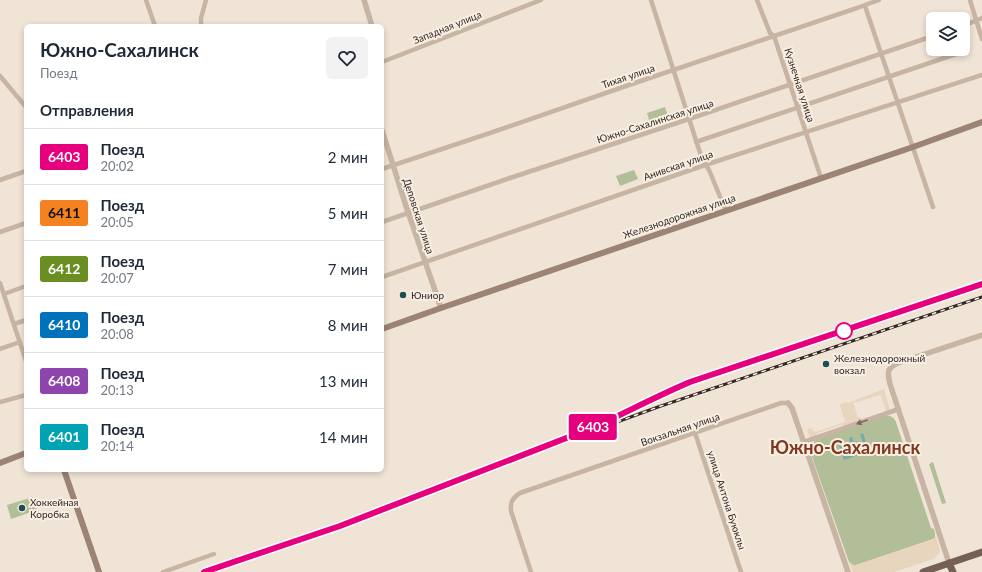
<!DOCTYPE html>
<html lang="ru">
<head>
<meta charset="utf-8">
<style>
	:root { --surface:#fff; --page:#f2f2f3; --text:#1f2937; --muted:#747a83; --line:#e0e1e3 }
	body { margin:0; font-family:Lato,sans-serif; background:var(--page); color:var(--text); height:100vh; display:flex; flex-direction:column; font-size:15px; white-space:nowrap }
	* { box-sizing:border-box; margin:0 }
	p { font-size:13px; color:var(--muted) }
	.icon { flex:none; width:22px; height:22px; fill:none; stroke:currentColor; stroke-width:2; stroke-linecap:round; stroke-linejoin:round }
	.map { position:relative; flex:1; overflow:hidden }
	.side { position:absolute; left:24px; top:24px; width:360px; height:448px; display:flex; flex-direction:column; background:var(--surface); border-radius:6px; box-shadow:0 2px 6px #0003 }
	.side>* { flex:none }
	.badge { padding:0 8px; border-radius:3px; font-size:14px; line-height:26px }
	.fabs { position:absolute; left:926px; top:12px; display:grid; gap:8px }
	.fabs a { display:grid; place-items:center; width:44px; height:44px; border-radius:6px; background:var(--surface); box-shadow:0 2px 6px #0003; font-size:20px }
	.map>.badge { position:absolute; translate:-50% -50%; box-shadow:0 0 0 2px #fff }
	h2 { padding:0 16px; font-size:15px; line-height:36px }
	.round { display:grid; place-items:center; flex:none; width:42px; height:42px; border-radius:6px; background:var(--page) }
	.summary { display:flex; align-items:center; justify-content:space-between; height:68px; padding:0 16px }
	h1 { font-size:19px; font-weight:700; line-height:30px }
	ul { padding:0; list-style:none }
	li { display:flex; align-items:center; gap:12px; height:56px; padding:0 16px; border-top:1px solid var(--line) }
	li div { flex:1 }
	li b { display:block; font-size:15px }
	li em { font-style:normal }
	li .badge { min-width:44px; font-weight:700; text-align:center }
	.map>svg:first-child { display:block }
	.green { fill:#b1be97 }
	.plaza { fill:#e8d5bd }
	.water { fill:#76aaac }
	.lines { fill:none; stroke-linecap:round; stroke-linejoin:round }
	.minor { stroke:#c7b4a3; stroke-width:4.5 }
	.tertiary { stroke:#c7b4a3; stroke-width:5.5 }
	.secondary { stroke:#9b8375; stroke-width:6 }
	.primary { stroke:#746056; stroke-width:7 }
	.rail-casing { stroke:#322925; stroke-width:3 }
	.rail { stroke:#f8eee2; stroke-width:1.5; stroke-dasharray:4.5; stroke-linecap:butt }
	.oneway { fill:#75685e }
	.line-casing { stroke:#fff; stroke-width:9 }
	.line { stroke:#e6007e; stroke-width:6 }
	.poi-dot { fill:#1c4f53; stroke:#f8eee2; stroke-width:1.5 }
	.stop-dot { fill:#fff; stroke:#e6007e; stroke-width:2 }
	.labels { text-anchor:middle; dominant-baseline:central; stroke-width:4; stroke-linejoin:round; paint-order:stroke }
	.street-label { font-size:10px; fill:#322925; stroke:#f8eee2 }
	.poi-label { font-size:10px; fill:#322925; stroke:#f8eee2; text-anchor:start }
	.town-label { font-size:18px; font-weight:bold; fill:#803720; stroke:#f8eee2 }
</style>
</head>
<body>
<div class="map">
<svg width="982" height="572" viewBox="0 0 982 572">
	<rect width="100%" height="100%" fill="#f0e4d6"/>
	<!-- green -->
	<path class="green" d="M 665,107 L 668,117 L 650,123 L 647,113 Z
		M 634,170 L 638,179 L 620,186 L 616,176 Z
		M 885,415 C 891,416 894,417 896,422 L 931,528 L 934,529 L 935,534 L 935,538 L 930,540 L 856,565 L 853,565 L 849,562 L 810,451 C 811,445 812,443 816,440 Z
		M 933,462 L 946,503 L 942,504 L 929,464 Z
		M 33,497 L 37,510 L 11,519 L 7,505 Z"/>
	<!-- plaza -->
	<path class="plaza" d="M 884,389 L 890,410 L 886,411 L 881,396 L 880,395 L 853,403 L 858,417 L 862,418 L 862,420 L 845,426 L 841,425 L 818,433 L 816,436 L 810,438 L 807,430 L 809,429 L 812,428 L 813,431 L 816,432 L 845,422 L 840,406 L 839,405 L 847,402 L 848,403 Z
		M 935,534 L 940,550 L 939,553 L 937,556 L 933,559 L 894,572 L 853,572 L 849,562 L 853,565 L 856,565 L 934,539 L 936,537 Z"/>
	<!-- water -->
	<path class="water" d="M 863,433 L 869,451 L 844,460 L 838,442 L 840,441 L 845,455 L 854,453 L 849,438 L 852,437 L 857,451 L 865,449 L 860,434 Z"/>
	<g class="lines">
		<!-- minor -->
		<path class="minor" d="M 146,0 L 155,26
			M 651,0 L 702,159 L 709,170 L 726,211
			M 757,0 L 770,33 L 774,36 L 821,178
			M 970,0 L 982,39
			M 865,6 L 933,207
			M 201,26 L 201,18 L 206,0
			M 963,26 L 982,18
			M 382,62 L 541,0
			M 0,76 L 26,107
			M 696,142 L 959,53 L 958,49
			M 382,169 L 490,133 L 626,86 L 857,8 L 879,0
			M 0,180 L 26,171
			M 382,222 L 510,178 L 689,119 L 933,36
			M 0,232 L 26,223
			M 382,277 L 705,165 L 982,75
			M 0,283 L 26,361
			M 4,294 L 26,286
			M 14,324 L 26,320
			M 0,349 L 20,342
			M 0,402 L 26,395
			M 695,433 L 741,572
			M 804,442 L 899,409
			M 163,572 L 214,554
			M 531,572 L 511,511 C 510,503 512,498 520,493 L 781,403 L 788,403"/>
		<!-- tertiary -->
		<path class="tertiary" d="M 364,0 L 372,26
			M 382,130 L 405,203 L 441,308
			M 788,403 L 792,408 L 848,572
			M 949,563 L 890,384 C 887,372 887,368 898,363 L 982,335"/>
		<!-- secondary -->
		<path class="secondary" d="M 382,329 L 441,308 L 913,147 L 982,122
			M 0,463 L 26,453
			M 64,470 L 99,572"/>
		<!-- primary -->
		<path class="primary" d="M 949,563 L 953,572
			M 923,572 L 982,552"/>
		<defs>
			<path id="rail" d="M 617,422 L 658,407 L 982,297
				M 204,572 L 340,526 L 593,428 C 625,413 657,396 690,382 L 982,284"/>
		</defs>
		<!-- rail casing -->
		<use href="#rail" class="rail-casing"/>
		<!-- rail -->
		<use href="#rail" class="rail"/>
	</g>
	<!-- one-way arrows -->
	<defs><path id="oneway-solid" d="M-6-.8H1V-3.2L6.5 0L1 3.2V.8H-6Z"/></defs>
	<use class="oneway" href="#oneway-solid" transform="translate(862 422) rotate(160)"/>
	<g class="lines">
		<defs>
			<path id="line" d="M 204,572 L 340,526 L 592,428 C 625,413 657,396 690,382 L 982,284"/>
		</defs>
		<!-- line casing -->
		<use href="#line" class="line-casing"/>
		<!-- line -->
		<use href="#line" class="line"/>
	</g>
	<!-- markers -->
	<g class="poi-dot">
		<circle cx="403" cy="295" r="4"/>
		<circle cx="826" cy="364" r="4"/>
		<circle cx="22" cy="508" r="4"/>
	</g>
	<circle class="stop-dot" cx="844" cy="331" r="8"/>
	<g class="labels">
		<!-- street labels -->
		<g class="street-label">
			<text transform="translate(447 27) rotate(-22)">Западная улица</text>
			<text transform="translate(628 76) rotate(-19)">Тихая улица</text>
			<text transform="translate(800 85) rotate(72)">Кузнечная улица</text>
			<text transform="translate(655 121) rotate(-18)">Южно-Сахалинская улица</text>
			<text transform="translate(678 165) rotate(-19)">Анивская улица</text>
			<text transform="translate(419 216) rotate(72)">Деповская улица</text>
			<text transform="translate(679 216) rotate(-19)">Железнодорожная улица</text>
			<text transform="translate(680 429) rotate(-19)">Вокзальная улица</text>
			<text transform="translate(727 500) rotate(72)">улица Антона Буюклы</text>
		</g>
		<!-- poi labels -->
		<g class="poi-label">
			<text x="411" y="295">Юниор</text>
			<text x="834" y="358">Железнодорожный<tspan x="834" dy="12">вокзал</tspan></text>
			<text x="30" y="502">Хоккейная<tspan x="30" dy="12">Коробка</tspan></text>
		</g>
		<!-- town labels -->
		<g class="town-label">
			<text x="845" y="447">Южно-Сахалинск</text>
		</g>
	</g>
</svg>
<div class="fabs">
<a><svg class="icon" aria-label="layers" viewBox="0 0 24 24"><path d="M12 4l9 5-9 5-9-5zM3 14l9 5 9-5"/></svg></a>
</div>
<b class="badge" style="left:593px;top:427px;background:#e6007e;color:#fff">6403</b>
<section class="side">
<div class="summary"><div><h1>Южно-Сахалинск</h1><p>Поезд</p></div><a class="round"><svg class="icon" aria-label="heart" viewBox="0 0 24 24"><path d="M12 20l-8-8c-3-5 5-10 8-4 3-6 11-1 8 4z"/></svg></a></div>
<h2>Отправления</h2>
<ul>
<li><span class="badge" style="background:#e6007e;color:#fff">6403</span><div><b>Поезд</b><p>20:02</p></div><em>2 мин</em></li>
<li><span class="badge" style="background:#f58220;color:#111">6411</span><div><b>Поезд</b><p>20:05</p></div><em>5 мин</em></li>
<li><span class="badge" style="background:#6b8e23;color:#fff">6412</span><div><b>Поезд</b><p>20:07</p></div><em>7 мин</em></li>
<li><span class="badge" style="background:#0072bc;color:#fff">6410</span><div><b>Поезд</b><p>20:08</p></div><em>8 мин</em></li>
<li><span class="badge" style="background:#8e44ad;color:#fff">6408</span><div><b>Поезд</b><p>20:13</p></div><em>13 мин</em></li>
<li><span class="badge" style="background:#00a3b4;color:#fff">6401</span><div><b>Поезд</b><p>20:14</p></div><em>14 мин</em></li>
</ul>
</section>
</div>
</body>
</html>
